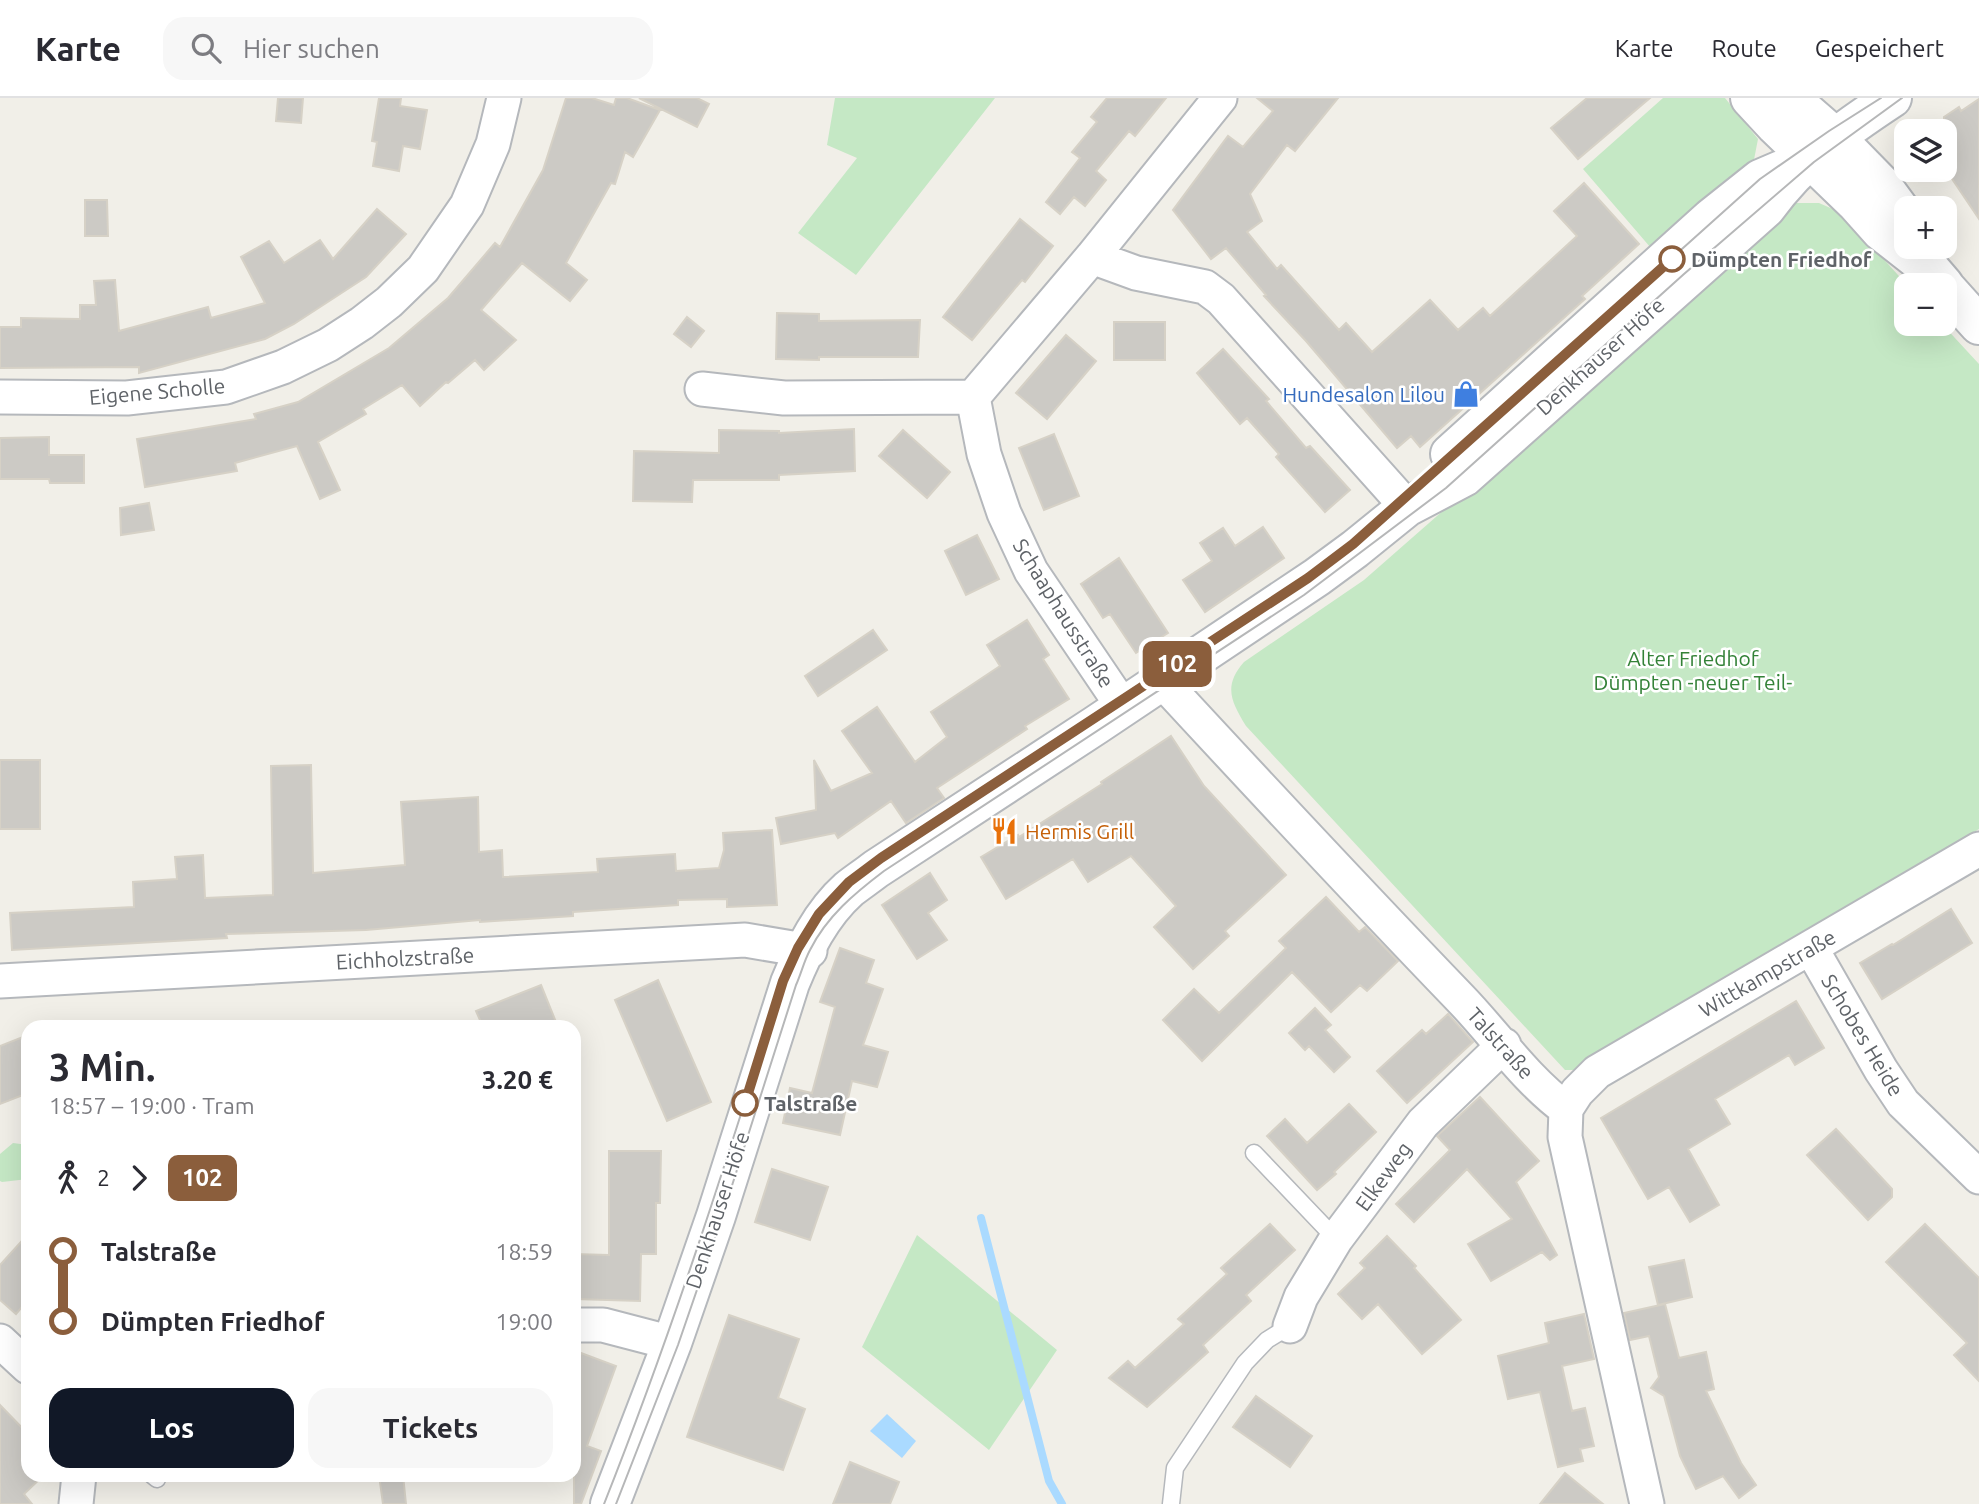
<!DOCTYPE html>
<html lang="de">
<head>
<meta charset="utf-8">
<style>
	:root { --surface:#fff; --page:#f7f7f7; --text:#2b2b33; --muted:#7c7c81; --line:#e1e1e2; --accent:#111827 }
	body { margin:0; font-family:Ubuntu,sans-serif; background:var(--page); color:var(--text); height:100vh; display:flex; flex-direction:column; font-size:26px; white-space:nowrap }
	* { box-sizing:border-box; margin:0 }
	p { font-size:23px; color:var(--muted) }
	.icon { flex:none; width:38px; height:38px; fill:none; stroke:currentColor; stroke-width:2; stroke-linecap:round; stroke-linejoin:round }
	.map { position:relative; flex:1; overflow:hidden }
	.sheet { position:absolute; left:21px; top:922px; width:560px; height:462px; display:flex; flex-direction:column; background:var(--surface); border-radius:21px; box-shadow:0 7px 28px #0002 }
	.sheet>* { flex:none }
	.badge { padding:0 14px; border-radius:10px; font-size:24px; line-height:46px }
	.fabs { position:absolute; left:1894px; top:21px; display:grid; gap:14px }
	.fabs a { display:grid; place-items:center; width:63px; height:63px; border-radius:14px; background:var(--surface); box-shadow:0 7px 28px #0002; font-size:35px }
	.map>.badge { position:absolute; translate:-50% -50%; box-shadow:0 0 0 4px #fff }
	.legs { display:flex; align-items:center; gap:10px; height:77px; padding:0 28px; font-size:23px }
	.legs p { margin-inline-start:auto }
	.summary { display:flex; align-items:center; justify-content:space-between; height:119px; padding:0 28px }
	h1 { font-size:38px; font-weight:600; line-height:52px }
	.primary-button { display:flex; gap:14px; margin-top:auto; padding:14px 28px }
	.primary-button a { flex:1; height:80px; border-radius:21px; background:var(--accent); color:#fff; font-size:28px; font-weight:600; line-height:80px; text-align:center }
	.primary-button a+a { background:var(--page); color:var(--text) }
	ul { padding:0 28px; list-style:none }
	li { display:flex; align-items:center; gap:24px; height:70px; font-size:26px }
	li i { display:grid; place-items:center; width:10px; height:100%; margin:0 9px; background:currentColor }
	li i::after { content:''; width:18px; height:18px; margin:-9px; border:5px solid; border-radius:50%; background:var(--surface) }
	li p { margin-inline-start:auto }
	li:first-child i { background:linear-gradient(#0000 50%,currentColor 0) }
	li:last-child i { background:linear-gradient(currentColor 50%,#0000 0) }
	header { display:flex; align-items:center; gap:42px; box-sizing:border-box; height:98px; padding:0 35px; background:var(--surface); border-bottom:2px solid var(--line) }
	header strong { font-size:33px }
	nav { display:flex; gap:38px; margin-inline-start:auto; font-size:24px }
	.search { width:490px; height:63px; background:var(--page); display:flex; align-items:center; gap:18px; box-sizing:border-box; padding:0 24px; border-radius:21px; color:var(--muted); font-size:26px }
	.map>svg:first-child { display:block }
	.green { fill:#c5e8c5 }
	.water { fill:#aadaff }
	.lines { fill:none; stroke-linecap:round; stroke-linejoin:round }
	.stream { stroke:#aadaff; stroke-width:8 }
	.building { fill:#cccac5; stroke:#d6d1c6; stroke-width:2 }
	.service-casing { stroke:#b5b8bc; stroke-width:19 }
	.minor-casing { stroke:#b5b8bc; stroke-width:37 }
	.tertiary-casing { stroke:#b5b8bc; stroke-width:42 }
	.service { stroke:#fff; stroke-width:16 }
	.minor { stroke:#fff; stroke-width:33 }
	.tertiary { stroke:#fff; stroke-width:38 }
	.tram { stroke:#b6b7b8; stroke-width:2 }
	.line-1-casing { stroke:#fff; stroke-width:16 }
	.line-1 { stroke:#8b5e3c; stroke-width:10 }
	.stop-1-dot { fill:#fff; stroke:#8b5e3c; stroke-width:3.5 }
	.labels { text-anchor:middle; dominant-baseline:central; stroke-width:5; stroke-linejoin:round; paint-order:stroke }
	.stop-label { font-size:21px; font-weight:bold; fill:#5f6368; stroke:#fff; text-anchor:start }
	.street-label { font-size:21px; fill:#5f6368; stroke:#fff }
	.shop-label { font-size:21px; fill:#366cbe; stroke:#fff; text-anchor:end }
	.park-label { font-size:21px; fill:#348238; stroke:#fff }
	.food-label { font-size:21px; fill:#c56008; stroke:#fff; text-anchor:start }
</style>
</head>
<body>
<header>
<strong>Karte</strong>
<div class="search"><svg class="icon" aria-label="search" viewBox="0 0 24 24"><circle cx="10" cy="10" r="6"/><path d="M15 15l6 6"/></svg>Hier suchen</div>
<nav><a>Karte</a><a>Route</a><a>Gespeichert</a></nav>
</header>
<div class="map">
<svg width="1979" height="1406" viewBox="0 0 1979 1406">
	<rect width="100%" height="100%" fill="#f1efe8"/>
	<!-- green -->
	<path class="green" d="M 835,0 L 995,0 L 856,177 L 798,135 L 857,60 L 827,47 Z
		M 1663,0 L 1725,0 L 1758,41 L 1752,72 L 1663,164 L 1583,71 Z
		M 1794,105 L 1819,105 L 1842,115 L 1907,187 L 1906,226 L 1942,226 L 1979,266 L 1979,731 L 1577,972 L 1565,972 L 1246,628 C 1231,603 1223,588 1244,564 L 1364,482 Z
		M 13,1045 L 28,1047 L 28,1081 L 2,1084 L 0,1083 L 0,1056 Z
		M 917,1137 L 1057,1252 L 989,1352 L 862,1249 Z"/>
	<!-- water -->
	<path class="water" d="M 887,1316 L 916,1343 L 902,1360 L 870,1333 Z"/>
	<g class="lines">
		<!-- stream -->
		<path class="stream" d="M 981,1120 L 1049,1383 L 1062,1406"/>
	</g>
	<!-- building -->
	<path class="building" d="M 278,0 L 303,0 L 301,25 L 276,23 Z
		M 379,0 L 401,0 L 400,8 L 427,12 L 420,51 L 403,48 L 399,73 L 373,68 L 377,44 L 372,43 Z
		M 566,0 L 592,0 L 614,7 L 616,0 L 627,0 L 660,12 L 633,59 L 625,54 L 615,86 L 611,85 L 566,165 L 587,182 L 570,203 L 522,165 L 481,212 L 516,242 L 484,272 L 475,262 L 448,285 L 446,284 L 420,308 L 402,287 L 363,311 L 366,316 L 318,344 L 340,392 L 320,401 L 297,348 L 235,365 L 237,373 L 145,389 L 137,341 L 256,321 L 254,316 L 298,304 L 389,250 L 448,200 L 495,145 L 500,149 L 543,72 Z
		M 639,0 L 697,0 L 709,6 L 697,29 Z
		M 1107,0 L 1166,0 L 1135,38 L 1129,33 L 1096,73 L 1106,82 L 1085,108 L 1074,99 L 1060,116 L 1046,104 L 1080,60 L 1072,54 L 1097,24 L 1091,19 Z
		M 1257,0 L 1338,0 L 1295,53 L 1287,47 L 1250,96 L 1262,123 L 1247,134 L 1277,171 L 1281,167 L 1339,232 L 1346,225 L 1372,254 L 1430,202 L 1458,232 L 1483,210 L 1490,218 L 1577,138 L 1554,113 L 1584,85 L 1639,146 L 1582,198 L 1585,201 L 1420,349 L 1411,338 L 1397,350 L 1306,243 L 1264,198 L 1266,197 L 1226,150 L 1211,161 L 1173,112 L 1228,38 L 1243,49 L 1273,13 Z
		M 1587,0 L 1650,0 L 1578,61 L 1551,30 Z
		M 1979,1 L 1979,121 L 1944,69 L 1944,19 L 1959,9 L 1961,13 Z
		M 85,102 L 107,102 L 108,138 L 85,138 Z
		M 377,111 L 406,136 L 366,179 L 294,226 L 265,241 L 139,275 L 139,269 L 0,270 L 0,229 L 21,229 L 21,220 L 80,221 L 80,207 L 96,207 L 94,183 L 115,182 L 119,233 L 208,209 L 211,220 L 265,205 L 241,159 L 269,143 L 284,165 L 320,142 L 333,161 Z
		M 1020,121 L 1053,148 L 1025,184 L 1022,182 L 972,242 L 943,219 Z
		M 777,215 L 819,216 L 819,223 L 920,222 L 918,259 L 819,259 L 819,262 L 776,261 Z
		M 687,219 L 704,233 L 691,249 L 674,236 Z
		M 1114,224 L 1165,224 L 1165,262 L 1114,262 Z
		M 1066,237 L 1096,263 L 1047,321 L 1016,295 Z
		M 1223,251 L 1269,301 L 1266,303 L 1306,350 L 1310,348 L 1350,392 L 1325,414 L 1276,359 L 1279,356 L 1247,320 L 1240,326 L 1197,275 Z
		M 854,331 L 855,373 L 779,377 L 779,382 L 693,382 L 692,404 L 633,403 L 634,353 L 719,355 L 719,332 L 779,333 L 779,335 Z
		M 903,332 L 950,374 L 927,400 L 879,358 Z
		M 1054,336 L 1079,398 L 1044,412 L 1019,350 Z
		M 49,339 L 49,357 L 84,357 L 84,385 L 50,385 L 49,381 L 0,381 L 0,340 Z
		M 149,405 L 154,432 L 121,437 L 120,410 Z
		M 1263,429 L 1284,460 L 1205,514 L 1183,482 L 1212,463 L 1200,445 L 1223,430 L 1235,448 Z
		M 977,437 L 999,481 L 966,497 L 945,453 Z
		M 1119,460 L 1168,535 L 1136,555 L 1110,516 L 1103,520 L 1081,486 Z
		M 1027,522 L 1049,557 L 1043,561 L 1069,601 L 1025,628 L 1027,631 L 937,690 L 944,700 L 906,725 L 891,703 L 838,740 L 835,735 L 781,746 L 776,720 L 816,712 L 814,662 L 831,693 L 872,675 L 842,633 L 877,609 L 915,664 L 947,639 L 931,614 L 1000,568 L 987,547 Z
		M 873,532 L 887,552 L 818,598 L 805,578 Z
		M 1171,638 L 1204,688 L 1286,777 L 1225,833 L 1229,838 L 1193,871 L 1154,829 L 1176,808 L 1131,758 L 1088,784 L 1073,761 L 1006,801 L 981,759 L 1018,737 L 1019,739 L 1102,686 L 1101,684 Z
		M 0,662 L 40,662 L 40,731 L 0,731 Z
		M 311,667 L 313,775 L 405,767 L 401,704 L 478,699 L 479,754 L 502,752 L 503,779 L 598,774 L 597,761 L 675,756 L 676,773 L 719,770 L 724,752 L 723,735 L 772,732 L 777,807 L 727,809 L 727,801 L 678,802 L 678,807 L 573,814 L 573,818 L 480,824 L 480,822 L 366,832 L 226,836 L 227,840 L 12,852 L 10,815 L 134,809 L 133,784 L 177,781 L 175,759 L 203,757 L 205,800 L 273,797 L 271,668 Z
		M 930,775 L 947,802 L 928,815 L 947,842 L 917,861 L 882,807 Z
		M 1326,799 L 1359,834 L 1365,829 L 1398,863 L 1367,893 L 1360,887 L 1331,914 L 1292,874 L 1202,963 L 1163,922 L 1194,891 L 1219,915 L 1286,850 L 1279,843 Z
		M 1951,811 L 1972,845 L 1882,901 L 1860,865 L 1892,846 L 1893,847 Z
		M 840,850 L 874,862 L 866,885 L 883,891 L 863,947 L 888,954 L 877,989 L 852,983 L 840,1037 L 783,1025 L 790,990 L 812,995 L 835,909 L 820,904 Z
		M 658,882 L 711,1004 L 667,1023 L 615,902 Z
		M 541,887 L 558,929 L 483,929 L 476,913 Z
		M 1796,903 L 1824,950 L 1795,967 L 1789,957 L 1715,1001 L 1730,1026 L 1688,1051 L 1719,1107 L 1690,1124 L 1669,1089 L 1648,1101 L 1601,1020 Z
		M 1315,910 L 1331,927 L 1325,932 L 1350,959 L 1334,974 L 1309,948 L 1305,952 L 1289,935 Z
		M 1448,916 L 1473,944 L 1407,1005 L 1377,973 L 1422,932 L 1426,936 Z
		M 28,937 L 28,995 L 0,1006 L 0,948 Z
		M 1480,999 L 1539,1063 L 1516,1084 L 1557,1157 L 1550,1162 L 1542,1154 L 1491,1183 L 1468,1146 L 1512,1121 L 1467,1071 L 1414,1124 L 1396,1106 L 1450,1052 L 1437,1038 Z
		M 1349,1006 L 1376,1034 L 1334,1074 L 1336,1076 L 1317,1092 L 1267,1038 L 1285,1021 L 1307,1045 Z
		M 1836,1031 L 1892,1091 L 1892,1099 L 1868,1122 L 1807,1057 Z
		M 609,1053 L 661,1053 L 660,1105 L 656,1105 L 656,1156 L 641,1156 L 640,1203 L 574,1201 L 574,1156 L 609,1157 Z
		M 772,1071 L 828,1089 L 810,1142 L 755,1124 Z
		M 1270,1126 L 1295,1152 L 1246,1197 L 1251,1203 L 1203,1247 L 1208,1254 L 1147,1309 L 1109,1280 L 1128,1263 L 1135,1270 L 1184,1226 L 1178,1221 L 1227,1176 L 1221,1170 Z
		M 1925,1126 L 1979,1180 L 1979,1283 L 1954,1257 L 1967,1245 L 1886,1164 Z
		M 28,1136 L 28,1202 L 16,1216 L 0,1202 L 0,1167 Z
		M 1387,1138 L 1416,1168 L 1414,1170 L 1461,1222 L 1422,1256 L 1378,1206 L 1362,1221 L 1338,1196 L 1365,1170 L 1360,1165 Z
		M 1684,1162 L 1692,1199 L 1658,1207 L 1649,1169 Z
		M 1665,1206 L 1679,1260 L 1706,1254 L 1714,1291 L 1706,1293 L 1741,1365 L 1756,1387 L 1739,1400 L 1723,1378 L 1696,1391 L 1680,1358 L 1664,1298 L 1651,1290 L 1659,1279 L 1649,1238 L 1630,1242 L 1624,1215 Z
		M 1584,1216 L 1594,1261 L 1562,1268 L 1572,1313 L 1585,1310 L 1594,1348 L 1580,1351 L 1583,1363 L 1558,1369 L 1540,1294 L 1508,1301 L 1498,1258 L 1549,1245 L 1545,1225 Z
		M 729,1217 L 799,1241 L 778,1300 L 805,1311 L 783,1372 L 687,1339 Z
		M 581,1255 L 616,1268 L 587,1348 L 601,1353 L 581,1406 L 574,1406 L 574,1274 Z
		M 1256,1298 L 1312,1338 L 1290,1369 L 1233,1329 Z
		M 0,1307 L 28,1336 L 28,1377 L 44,1377 L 24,1396 L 32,1406 L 0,1406 Z
		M 850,1364 L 899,1384 L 890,1406 L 833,1406 Z
		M 1565,1375 L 1603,1406 L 1540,1406 Z
		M 379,1377 L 403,1377 L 406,1406 L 383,1406 Z"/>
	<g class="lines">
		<defs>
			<path id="service" d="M 1254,1055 L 1336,1141
				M 152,1377 L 157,1381
				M 1171,1406 L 1175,1370 L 1245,1265 L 1267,1242 L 1290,1228"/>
			<path id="minor" d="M 1092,159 L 1136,175 L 1205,189 L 1221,201 L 1407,409
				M 702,291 L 784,300 L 973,299 L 1092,159 L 1220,0
				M 0,299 L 127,300 L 226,289 L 283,269 L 328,247 L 362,225 L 389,204 L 423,171 L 467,107 L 493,46 L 504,0
				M 973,299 L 984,356 L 1004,415 L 1031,473 L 1123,609
				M 1162,583 C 1260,689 1359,795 1460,900 C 1495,936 1525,981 1566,1011
				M 1811,850 L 1881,972 L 1903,1005 L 1979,1079
				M 0,883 L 745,842 L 810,853
				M 1566,1011 L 1577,994 L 1597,974 L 1979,751
				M 1566,1011 L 1565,1039 L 1647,1406
				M 574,1227 L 603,1227 L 672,1245
				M 1290,1228 L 1301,1199 L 1336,1141 L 1423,1025 L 1504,947
				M 0,1243 L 28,1269
				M 76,1406 L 79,1377"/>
			<path id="tertiary" d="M 1750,0 L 1775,27 L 1856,105 L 1881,133 L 1932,173 L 1944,187
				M 1790,0 L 1835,39 L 1881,86 L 1906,120
				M 1944,188 L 1979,227
				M 1450,356 L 1711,120 L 1760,81 L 1781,72
				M 610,1406 L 672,1245 L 716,1118 L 790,885 C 804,851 821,816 849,791 C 858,784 867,778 876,771 L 1096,627 L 1317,479 L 1355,451 L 1407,409 L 1464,379 L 1766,110 C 1802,61 1842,33 1892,0"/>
		</defs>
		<!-- service casing -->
		<use href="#service" class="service-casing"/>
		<!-- minor casing -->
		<use href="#minor" class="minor-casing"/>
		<!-- tertiary casing -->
		<use href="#tertiary" class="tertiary-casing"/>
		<!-- service -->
		<use href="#service" class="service"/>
		<!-- minor -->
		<use href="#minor" class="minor"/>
		<!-- tertiary -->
		<use href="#tertiary" class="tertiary"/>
		<!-- tram -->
		<path class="tram" d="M 604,1406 C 672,1235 728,1059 783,883 C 800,846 818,810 850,783 C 860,775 871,768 881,760 L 1308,480 L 1353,446 L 1760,81 L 1829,33 L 1881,0
			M 616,1406 L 678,1247 L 721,1122 L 796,887 C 801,876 804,863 810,852 C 827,818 855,795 884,773 L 1304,497 L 1446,390 L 1684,176 L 1814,64 L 1902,0"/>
	</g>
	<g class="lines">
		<defs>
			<path id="line-1" d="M 745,1005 L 783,883 L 798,850 L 819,816 L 849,784 L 881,760 L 1308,480 L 1353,446 L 1672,161"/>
		</defs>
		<!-- line-1 casing -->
		<use href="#line-1" class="line-1-casing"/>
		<!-- line-1 -->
		<use href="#line-1" class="line-1"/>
	</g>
	<!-- icons -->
	<defs>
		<symbol id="shop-bare" viewBox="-9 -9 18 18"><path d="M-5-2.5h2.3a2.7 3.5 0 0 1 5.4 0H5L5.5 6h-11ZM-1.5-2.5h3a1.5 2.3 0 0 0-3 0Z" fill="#3f7fe0" stroke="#fff" stroke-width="2.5" paint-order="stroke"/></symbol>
		<symbol id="restaurant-bare" viewBox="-9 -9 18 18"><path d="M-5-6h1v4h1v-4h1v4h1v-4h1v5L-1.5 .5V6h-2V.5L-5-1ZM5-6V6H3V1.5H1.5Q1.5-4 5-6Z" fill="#e8710a" stroke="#fff" stroke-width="2.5" paint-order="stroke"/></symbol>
	</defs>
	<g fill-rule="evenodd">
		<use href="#shop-bare" x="1447" y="277" width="38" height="38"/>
		<use href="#restaurant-bare" x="985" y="714" width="38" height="38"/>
	</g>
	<!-- markers -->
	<g class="stop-1-dot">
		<circle cx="1672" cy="161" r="12"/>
		<circle cx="745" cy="1005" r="12"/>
	</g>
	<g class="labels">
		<!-- stop labels -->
		<g class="stop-label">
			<text x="1691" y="161">Dümpten Friedhof</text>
			<text x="764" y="1005">Talstraße</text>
		</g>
		<!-- street labels -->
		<g class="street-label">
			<text transform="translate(1600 258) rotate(-42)">Denkhauser Höfe</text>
			<text transform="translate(157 293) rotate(-5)">Eigene Scholle</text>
			<text transform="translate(1064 515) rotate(58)">Schaaphausstraße</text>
			<text transform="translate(405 860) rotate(-3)">Eichholzstraße</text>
			<text transform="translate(1767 875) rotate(-30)">Wittkampstraße</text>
			<text transform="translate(1863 937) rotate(59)">Schobes Heide</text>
			<text transform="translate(1501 945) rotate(48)">Talstraße</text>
			<text transform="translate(1383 1078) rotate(-54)">Elkeweg</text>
			<text transform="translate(717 1112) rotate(-72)">Denkhauser Höfe</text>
		</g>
		<!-- shop labels -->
		<g class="shop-label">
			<text x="1445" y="296">Hundesalon Lilou</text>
		</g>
		<!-- park labels -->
		<g class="park-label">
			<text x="1693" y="560">Alter Friedhof<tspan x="1693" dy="24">Dümpten -neuer Teil-</tspan></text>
		</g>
		<!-- food labels -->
		<g class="food-label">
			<text x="1025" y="733">Hermis Grill</text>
		</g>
	</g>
</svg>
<div class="fabs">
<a><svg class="icon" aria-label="layers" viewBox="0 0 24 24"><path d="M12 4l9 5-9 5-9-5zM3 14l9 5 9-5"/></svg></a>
<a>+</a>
<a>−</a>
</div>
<b class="badge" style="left:1177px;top:566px;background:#8b5e3c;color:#fff">102</b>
<section class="sheet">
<div class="summary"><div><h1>3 Min.</h1><p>18:57 – 19:00 · Tram</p></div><b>3.20 €</b></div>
<div class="legs"><svg class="icon" aria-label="walk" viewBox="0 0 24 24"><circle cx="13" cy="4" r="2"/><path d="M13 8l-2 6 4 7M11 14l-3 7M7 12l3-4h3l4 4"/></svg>2<svg class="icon" aria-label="forward" viewBox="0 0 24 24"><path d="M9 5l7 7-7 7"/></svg><b class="badge" style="background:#8b5e3c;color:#fff">102</b></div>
<ul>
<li><i style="color:#8b5e3c"></i><b>Talstraße</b><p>18:59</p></li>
<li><i style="color:#8b5e3c"></i><b>Dümpten Friedhof</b><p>19:00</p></li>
</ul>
<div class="primary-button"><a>Los</a><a>Tickets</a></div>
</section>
</div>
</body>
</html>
